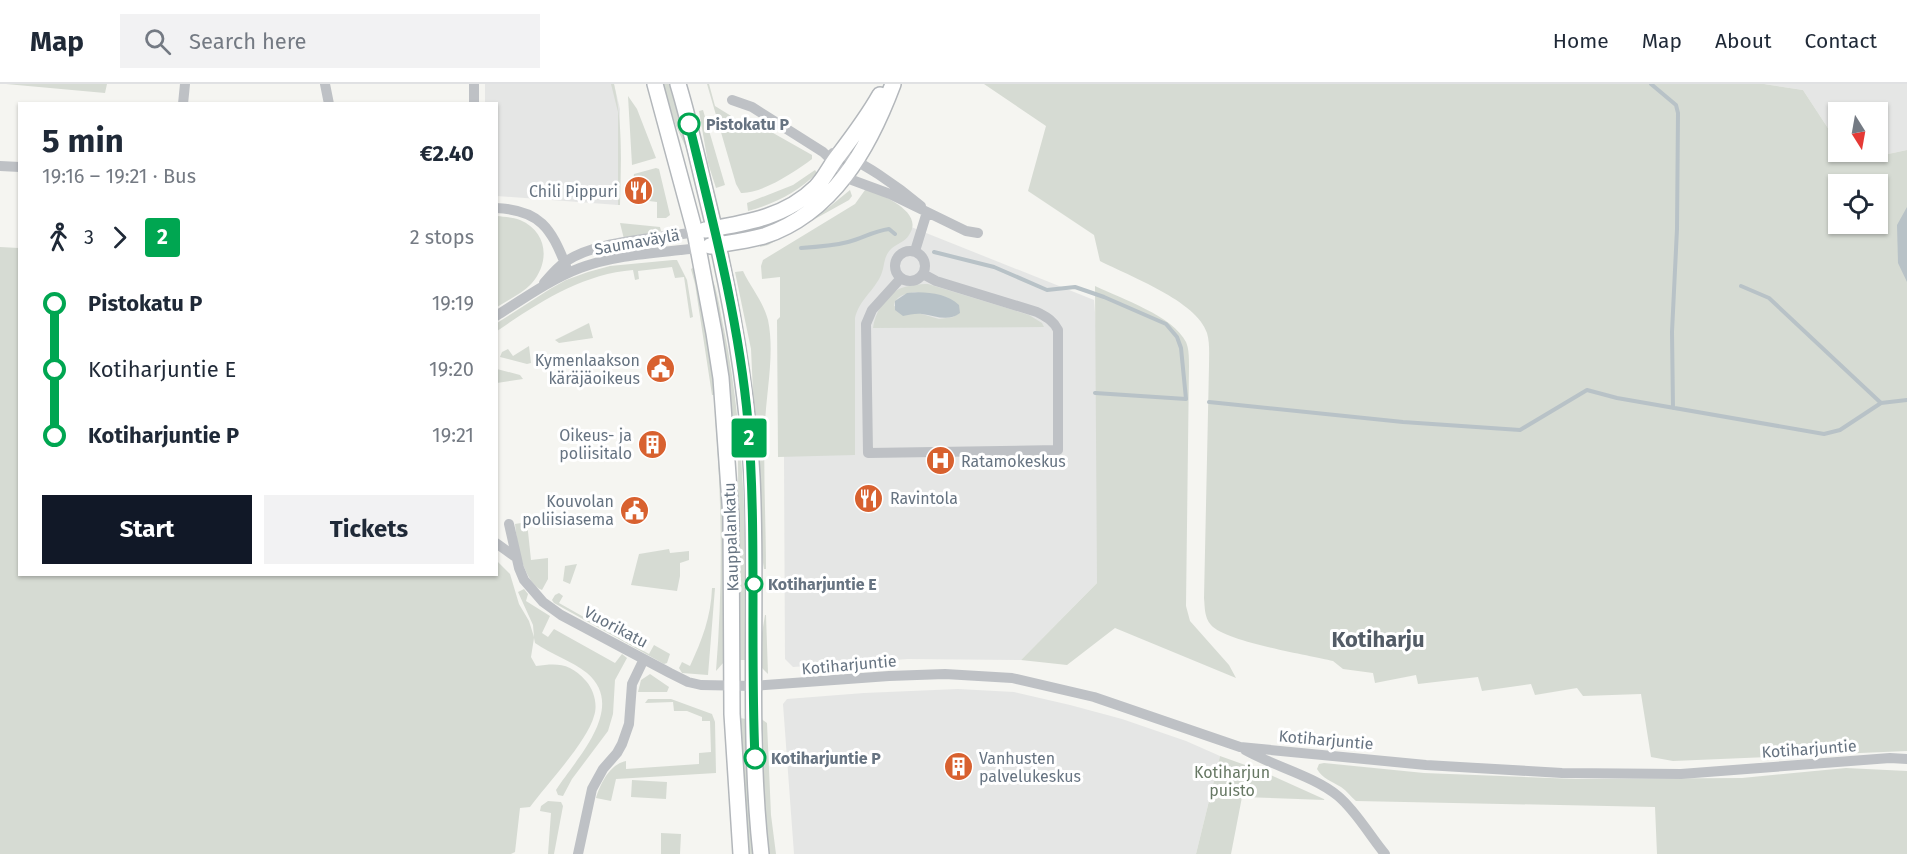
<!DOCTYPE html>
<html lang="en">
<head>
<meta charset="utf-8">
<style>
	:root { --surface:#fff; --page:#f2f2f3; --text:#1f2937; --muted:#747a83; --line:#e0e1e3; --accent:#111827 }
	body { margin:0; font-family:"Fira Sans",sans-serif; background:var(--page); color:var(--text); height:100vh; display:flex; flex-direction:column; font-size:22px; white-space:nowrap }
	* { box-sizing:border-box; margin:0 }
	p { font-size:20px; color:var(--muted) }
	.icon { flex:none; width:33px; height:33px; fill:none; stroke:currentColor; stroke-width:2; stroke-linecap:round; stroke-linejoin:round }
	.map { position:relative; flex:1; overflow:hidden }
	.sheet { position:absolute; left:18px; top:18px; width:480px; height:474px; display:flex; flex-direction:column; background:var(--surface); border-radius:0px; box-shadow:0 2px 4px #0004 }
	.sheet>* { flex:none }
	.badge { padding:0 12px; border-radius:4px; font-size:21px; line-height:39px }
	.needle { width:39px; rotate:169deg }
	.fabs { position:absolute; left:1828px; top:18px; display:grid; gap:12px }
	.fabs a { display:grid; place-items:center; width:60px; height:60px; border-radius:0px; background:var(--surface); box-shadow:0 2px 4px #0004; font-size:30px }
	.map>.badge { position:absolute; translate:-50% -50%; box-shadow:0 0 0 3px #fff }
	.legs { display:flex; align-items:center; gap:9px; height:66px; padding:0 24px; font-size:20px }
	.legs p { margin-inline-start:auto }
	.headline { display:flex; align-items:center; justify-content:space-between; height:102px; padding:0 24px }
	h1 { font-size:33px; font-weight:700; line-height:45px }
	.action { display:flex; gap:12px; margin-top:auto; padding:12px 24px }
	.action a { flex:1; height:69px; border-radius:0px; background:var(--accent); color:#fff; font-size:24px; font-weight:700; line-height:69px; text-align:center }
	.action a+a { background:var(--page); color:var(--text) }
	ul { padding:0 24px; list-style:none }
	li { display:flex; align-items:center; gap:21px; height:66px; font-size:22px }
	li i { display:grid; place-items:center; width:9px; height:100%; margin:0 8px; background:currentColor }
	li i::after { content:''; width:15px; height:15px; margin:-8px; border:4px solid; border-radius:50%; background:var(--surface) }
	li p { margin-inline-start:auto }
	li:first-child i { background:linear-gradient(#0000 50%,currentColor 0) }
	li:last-child i { background:linear-gradient(currentColor 50%,#0000 0) }
	header { display:flex; align-items:center; gap:36px; box-sizing:border-box; height:84px; padding:0 30px; background:var(--surface); border-bottom:2px solid var(--line) }
	header strong { font-size:28px }
	nav { display:flex; gap:33px; margin-inline-start:auto; font-size:21px }
	.search { width:420px; height:54px; background:var(--page); display:flex; align-items:center; gap:15px; box-sizing:border-box; padding:0 21px; border-radius:0px; color:var(--muted); font-size:22px }
	.map>svg:first-child { display:block }
	.built { fill:#e5e6e5 }
	.green { fill:#d6dbd3; fill-rule:evenodd }
	.water { fill:#b8c2c7 }
	.lines { fill:none; stroke-linecap:round; stroke-linejoin:round }
	.stream { stroke:#b8c2c7; stroke-width:4 }
	.secondary-casing { stroke:#b3b7bb; stroke-width:18 }
	.street { stroke:#bec1c5; stroke-width:10 }
	.secondary { stroke:#fff; stroke-width:15 }
	.line-1-casing { stroke:#fff; stroke-width:14 }
	.line-1 { stroke:#00a651; stroke-width:9 }
	.stop-1-dot { fill:#fff; stroke:#00a651; stroke-width:3 }
	.labels { text-anchor:middle; dominant-baseline:central; stroke-width:6; stroke-linejoin:round; paint-order:stroke }
	.stop-label { font-size:16px; font-weight:bold; fill:#667381; stroke:#fff; text-anchor:start }
	.poi-label { font-size:16px; fill:#667381; stroke:#fff; text-anchor:end }
	.street-label { font-size:16px; fill:#667381; stroke:#fff }
	.park-label { font-size:16px; fill:#677864; stroke:#fff }
	.district-label { font-size:22px; font-weight:bold; fill:#535c66; stroke:#fff }
</style>
</head>
<body>
<header>
<strong>Map</strong>
<div class="search"><svg class="icon" aria-label="search" viewBox="0 0 24 24"><circle cx="10" cy="10" r="6"/><path d="M15 15l6 6"/></svg>Search here</div>
<nav><a>Home</a><a>Map</a><a>About</a><a>Contact</a></nav>
</header>
<div class="map">
<svg width="1907" height="770" viewBox="0 0 1907 770">
	<rect width="100%" height="100%" fill="#f5f5f1"/>
	<!-- built -->
	<path class="built" d="M 485,0 L 614,0 L 620,25 L 618,121 L 497,112 L 496,20 L 485,19 Z
		M 1764,0 L 1907,0 L 1907,66 L 1874,73 L 1858,68 L 1878,68 L 1878,28 L 1839,28 L 1839,61 L 1803,6 Z
		M 881,131 L 1094,216 L 1097,254 L 1097,499 L 1021,576 L 908,575 L 793,583 L 785,575 L 783,177 Z
		M 958,605 L 1014,608 L 1070,621 L 1122,635 L 1186,657 L 1220,672 L 1196,770 L 794,770 L 783,620 L 787,615 L 864,609 Z"/>
	<!-- green -->
	<path class="green" d="M 6,0 L 107,0 L 105,9 Z
		M 611,0 L 614,0 C 623,40 621,80 620,121 L 618,121 L 618,28 Z
		M 662,0 L 669,0 L 690,69 L 688,68 L 676,42 Z
		M 707,0 L 709,0 L 715,22 L 749,43 L 766,45 L 812,71 L 812,75 C 796,87 762,110 741,109 L 736,100 Z
		M 984,0 L 1764,0 L 1803,6 L 1839,61 L 1839,68 L 1858,68 L 1874,73 L 1907,66 L 1907,667 L 1673,677 L 1651,673 L 1641,610 L 1583,612 L 1577,604 L 1535,611 L 1531,600 L 1482,607 L 1478,593 L 1418,600 L 1416,591 L 1375,599 L 1373,589 L 1343,585 L 1333,577 C 1308,571 1226,558 1211,541 C 1204,533 1205,523 1204,514 L 1209,282 C 1209,272 1210,259 1207,249 C 1197,217 1129,192 1100,177 L 1094,151 L 1028,107 L 1046,42 ZM 1839,100 L 1878,100 L 1878,140 L 1839,140 Z
		M 628,12 L 637,25 L 656,74 L 632,81 Z
		M 703,26 L 725,101 L 716,104 L 708,79 L 699,27 Z
		M 656,84 L 659,85 L 670,131 L 666,134 L 657,134 L 657,118 L 649,117 L 648,97 L 633,97 L 634,90 Z
		M 815,86 L 817,89 C 798,108 774,120 748,127 L 747,119 L 793,101 Z
		M 868,105 C 883,112 925,128 909,151 C 905,158 896,160 891,165 C 883,173 885,182 881,191 C 874,207 859,216 855,234 L 855,371 L 778,373 L 777,236 L 780,233 L 780,193 L 762,195 L 761,182 L 763,176 L 855,120 L 865,106 Z
		M 850,106 L 852,112 L 849,116 L 768,161 L 760,163 L 760,161 L 828,124 Z
		M 497,132 C 504,133 513,133 520,136 C 548,148 550,178 532,199 C 523,209 508,216 497,223 Z
		M 620,139 L 660,143 L 661,147 L 624,155 Z
		M 0,163 L 19,164 L 20,490 L 496,490 L 497,477 L 510,490 L 519,520 L 529,537 L 534,553 L 533,541 L 518,508 L 524,505 L 528,510 L 526,517 L 550,532 L 542,549 L 548,553 L 554,545 L 615,579 L 622,570 L 627,574 L 615,596 L 613,630 L 608,647 L 572,695 L 563,712 L 558,711 L 556,706 C 575,676 628,624 587,589 C 572,577 551,570 535,559 L 534,554 L 531,573 L 536,582 C 558,579 570,579 586,597 C 594,606 598,621 594,632 C 587,658 547,700 530,723 L 520,724 L 515,768 L 511,770 L 0,770 Z
		M 673,176 L 677,176 L 687,196 L 693,233 L 690,234 L 684,193 L 675,194 L 672,183 L 638,187 L 639,195 L 635,196 L 633,186 C 582,190 538,219 497,247 L 497,239 L 550,205 L 566,196 L 588,188 L 610,182 Z
		M 694,183 L 698,192 L 715,311 L 712,311 L 695,200 L 691,185 Z
		M 743,187 C 751,204 763,217 768,236 C 775,270 766,308 765,342 C 763,389 766,438 766,485 L 764,485 L 760,460 L 751,265 L 735,188 Z
		M 711,193 C 717,202 721,232 724,245 C 746,356 746,463 747,576 L 739,576 L 738,376 L 723,259 Z
		M 928,200 L 1029,231 L 1042,239 L 1044,243 L 873,244 C 875,229 884,213 899,205 C 904,202 921,200 928,200 ZM 915,208 L 947,213 L 954,233 L 939,235 L 894,222 C 896,211 905,210 915,208 Z
		M 1095,202 C 1122,215 1173,232 1186,258 C 1189,265 1189,274 1189,282 L 1186,522 L 1190,537 L 1229,581 L 1236,594 L 1115,544 L 1067,581 L 1021,576 L 1097,499 Z
		M 589,239 L 593,254 L 559,259 L 555,256 Z
		M 529,262 L 531,279 L 527,280 L 500,273 L 502,268 L 508,265 L 513,272 Z
		M 497,285 L 520,291 L 523,295 L 497,299 Z
		M 715,331 L 718,331 L 726,461 L 724,578 L 716,587 C 723,502 722,417 715,331 Z
		M 527,438 L 531,476 L 548,474 L 548,495 L 542,506 C 523,498 517,459 515,440 Z
		M 669,465 L 670,469 L 689,467 L 689,476 L 680,479 L 680,492 L 677,507 L 631,501 L 639,470 Z
		M 577,480 L 570,500 L 563,497 L 565,482 Z
		M 712,504 L 715,504 L 708,591 L 682,589 L 679,584 L 682,578 L 690,582 C 702,556 711,533 712,504 Z
		M 559,509 L 563,512 L 559,519 L 649,570 L 654,561 L 670,570 L 667,579 L 664,580 L 554,519 L 552,516 L 555,511 Z
		M 765,531 L 766,531 L 768,590 L 762,584 L 762,549 Z
		M 650,590 L 669,603 L 667,608 L 638,608 L 641,596 Z
		M 648,615 L 671,615 L 712,630 L 715,638 L 716,689 L 616,695 L 611,717 L 596,714 C 600,700 610,680 626,677 L 626,685 L 699,680 L 699,669 L 711,668 L 710,637 L 702,637 L 702,633 L 687,627 L 674,627 L 673,618 L 645,619 Z
		M 740,634 L 746,635 L 755,770 L 748,770 Z
		M 760,634 L 767,639 L 771,731 L 776,770 L 768,770 Z
		M 1220,672 L 1262,687 L 1326,716 L 1242,713 L 1231,770 L 1196,770 Z
		M 1324,679 L 1424,689 L 1576,695 L 1742,694 L 1846,684 L 1907,687 L 1907,770 L 1657,770 L 1655,723 L 1356,717 C 1351,713 1347,707 1341,703 C 1331,697 1323,695 1317,685 L 1319,680 Z
		M 632,696 L 667,698 L 666,715 L 631,713 Z
		M 548,717 L 561,718 L 563,722 L 554,770 L 548,770 L 551,729 L 540,727 L 541,722 Z
		M 661,749 L 681,750 L 680,770 L 661,770 Z"/>
	<!-- water -->
	<path class="water" d="M 1907,123 L 1907,198 L 1898,179 L 1897,141 Z
		M 907,209 C 923,207 947,209 959,221 L 960,229 C 949,238 935,232 922,230 C 916,229 909,231 903,232 L 895,226 L 895,217 Z"/>
	<g class="lines">
		<!-- stream -->
		<path class="stream" d="M 1651,0 L 1676,21 L 1678,29 L 1677,145 L 1672,248 L 1673,324
			M 801,164 C 817,163 832,162 848,158 C 863,154 874,147 889,145 L 895,150
			M 934,168 L 994,183 L 1047,206 L 1075,203 L 1104,213 L 1166,240 L 1177,253 L 1181,264 L 1186,315 L 1095,309
			M 1741,202 L 1769,214 L 1881,319
			M 1209,318 L 1403,338 L 1520,346 L 1587,306 L 1617,314 L 1824,350 L 1840,346 L 1881,319 L 1907,316"/>
		<defs>
			<path id="secondary" d="M 655,0 L 695,148 L 714,249 L 721,294 L 731,433 L 732,630 L 741,770
				M 678,0 C 689,36 697,73 706,110 C 729,203 747,297 752,393 C 758,518 747,645 761,770
				M 705,146 C 746,139 786,133 816,103 C 825,94 830,82 838,72 C 854,51 867,34 880,11
				M 710,162 C 728,159 746,157 764,152 C 833,129 869,64 893,0"/>
		</defs>
		<!-- secondary casing -->
		<use href="#secondary" class="secondary-casing"/>
		<!-- street -->
		<path class="street" d="M 325,0 L 329,20
			M 732,16 L 752,23 L 823,68 L 852,96 L 890,110 L 966,147 L 978,149
			M 183,20 L 185,0
			M 474,20 L 474,0
			M 833,69 C 857,72 902,106 921,122
			M 0,82 L 20,83
			M 496,124 C 540,126 551,144 566,182
			M895 182a15 15 0 1 1 30 0a15 15 0 1 1-30 0Z
			M 915,167 L 927,128
			M 901,194 L 872,226 L 866,240 L 868,369 L 1058,366 L 1058,246 C 1053,236 1046,233 1037,228 L 936,197 L 923,190
			M 544,199 C 549,193 554,187 560,182 C 589,156 657,155 695,148
			M 496,232 C 523,215 551,195 580,184 C 617,170 659,169 698,164
			M 509,440 L 519,484 L 524,496 L 543,518 L 561,531 L 670,589 L 688,598 L 701,601 L 753,602 L 889,592 L 945,590 L 1012,594 L 1094,613 L 1240,663 L 1426,681 L 1562,689 L 1681,690 L 1890,674 L 1907,675
			M 496,459 L 514,472
			M 1245,666 C 1273,682 1314,692 1338,712 C 1357,728 1369,751 1385,770
			M 578,770 L 592,705 L 603,685 L 617,669 L 622,660 L 629,640 L 632,600 L 644,575"/>
		<!-- secondary -->
		<use href="#secondary" class="secondary"/>
	</g>
	<g class="lines">
		<defs>
			<path id="line-1" d="M 689,40 C 713,138 739,237 748,338 C 757,450 750,562 755,674"/>
		</defs>
		<!-- line-1 casing -->
		<use href="#line-1" class="line-1-casing"/>
		<!-- line-1 -->
		<use href="#line-1" class="line-1"/>
	</g>
	<!-- icons -->
	<defs>
		<symbol id="restaurant-disc" viewBox="-11 -11 22 22"><circle r="9.5" fill="#d8612f" stroke="#fff"/><path d="M-5-6h1v4h1v-4h1v4h1v-4h1v5L-1.5 .5V6h-2V.5L-5-1ZM5-6V6H3V1.5H1.5Q1.5-4 5-6Z" fill="#fff"/></symbol>
		<symbol id="civic-disc" viewBox="-11 -11 22 22"><circle r="9.5" fill="#d8612f" stroke="#fff"/><path d="M-.6-6.5H3V-4.5H.6V-3L4-1V1h2V6H-6V1h2V-1L-.6-3ZM-1.2 2.5V6h2.4V2.5Z" fill="#fff"/></symbol>
		<symbol id="building-disc" viewBox="-11 -11 22 22"><circle r="9.5" fill="#d8612f" stroke="#fff"/><path d="M-4-6H4V6H1V3H-1V6H-4ZM-2.5-4.3h1.7v1.8h-1.7ZM.8-4.3h1.7v1.8H.8ZM-2.5-1h1.7V.8h-1.7ZM.8-1h1.7V.8H.8Z" fill="#fff"/></symbol>
		<symbol id="hospital-disc" viewBox="-11 -11 22 22"><circle r="9.5" fill="#d8612f" stroke="#fff"/><path d="M-5-5h3v3.5h4V-5h3V5h-3V1.5h-4V5h-3Z" fill="#fff"/></symbol>
	</defs>
	<g fill-rule="evenodd">
		<use href="#restaurant-disc" x="622" y="90" width="33" height="33"/>
		<use href="#civic-disc" x="644" y="268" width="33" height="33"/>
		<use href="#building-disc" x="636" y="344" width="33" height="33"/>
		<use href="#hospital-disc" x="924" y="360" width="33" height="33"/>
		<use href="#restaurant-disc" x="852" y="398" width="33" height="33"/>
		<use href="#civic-disc" x="618" y="410" width="33" height="33"/>
		<use href="#building-disc" x="942" y="666" width="33" height="33"/>
	</g>
	<!-- markers -->
	<g class="stop-1-dot">
		<circle cx="689" cy="40" r="10"/>
		<circle cx="754" cy="500" r="8"/>
		<circle cx="755" cy="674" r="10"/>
	</g>
	<g class="labels">
		<!-- stop labels -->
		<g class="stop-label">
			<text x="706" y="40">Pistokatu P</text>
			<text x="768" y="500">Kotiharjuntie E</text>
			<text x="771" y="674">Kotiharjuntie P</text>
		</g>
		<!-- poi labels -->
		<g class="poi-label">
			<text x="618" y="107">Chili Pippuri</text>
			<text x="640" y="276">Kymenlaakson<tspan x="640" dy="18">käräjäoikeus</tspan></text>
			<text x="632" y="351">Oikeus- ja<tspan x="632" dy="18">poliisitalo</tspan></text>
			<text x="961" y="377" text-anchor="start">Ratamokeskus</text>
			<text x="890" y="414" text-anchor="start">Ravintola</text>
			<text x="614" y="417">Kouvolan<tspan x="614" dy="18">poliisiasema</tspan></text>
			<text x="979" y="674" text-anchor="start">Vanhusten<tspan x="979" dy="18">palvelukeskus</tspan></text>
		</g>
		<!-- street labels -->
		<g class="street-label">
			<text transform="translate(637 158) rotate(-10)">Saumaväylä</text>
			<text transform="translate(731 453) rotate(-92)">Kauppalankatu</text>
			<text transform="translate(616 543) rotate(28)">Vuorikatu</text>
			<text transform="translate(849 581) rotate(-5)">Kotiharjuntie</text>
			<text transform="translate(1326 656) rotate(5)">Kotiharjuntie</text>
			<text transform="translate(1809 665) rotate(-4)">Kotiharjuntie</text>
		</g>
		<!-- park labels -->
		<g class="park-label">
			<text x="1232" y="688">Kotiharjun<tspan x="1232" dy="18">puisto</tspan></text>
		</g>
		<!-- district labels -->
		<g class="district-label">
			<text x="1378" y="555">Kotiharju</text>
		</g>
	</g>
</svg>
<div class="fabs">
<a><svg class="needle" viewBox="-14 -14 28 28"><path d="M0-13l5 13h-10z" fill="#e53935"/><path d="M0 13l5-13h-10z" fill="#747a83"/></svg></a>
<a><svg class="icon" aria-label="locate" viewBox="0 0 24 24"><circle cx="12" cy="12" r="6"/><path d="M12 2v4M12 18v4M2 12h4M18 12h4"/></svg></a>
</div>
<b class="badge" style="left:749px;top:354px;background:#00a651;color:#fff">2</b>
<section class="sheet">
<div class="headline"><div><h1>5 min</h1><p>19:16 – 19:21 · Bus</p></div><b>€2.40</b></div>
<div class="legs"><svg class="icon" aria-label="walk" viewBox="0 0 24 24"><circle cx="13" cy="4" r="2"/><path d="M13 8l-2 6 4 7M11 14l-3 7M7 12l3-4h3l4 4"/></svg>3<svg class="icon" aria-label="forward" viewBox="0 0 24 24"><path d="M9 5l7 7-7 7"/></svg><b class="badge" style="background:#00a651;color:#fff">2</b><p>2 stops</p></div>
<ul>
<li><i style="color:#00a651"></i><b>Pistokatu P</b><p>19:19</p></li>
<li><i style="color:#00a651"></i><span>Kotiharjuntie E</span><p>19:20</p></li>
<li><i style="color:#00a651"></i><b>Kotiharjuntie P</b><p>19:21</p></li>
</ul>
<div class="action"><a>Start</a><a>Tickets</a></div>
</section>
</div>
</body>
</html>
